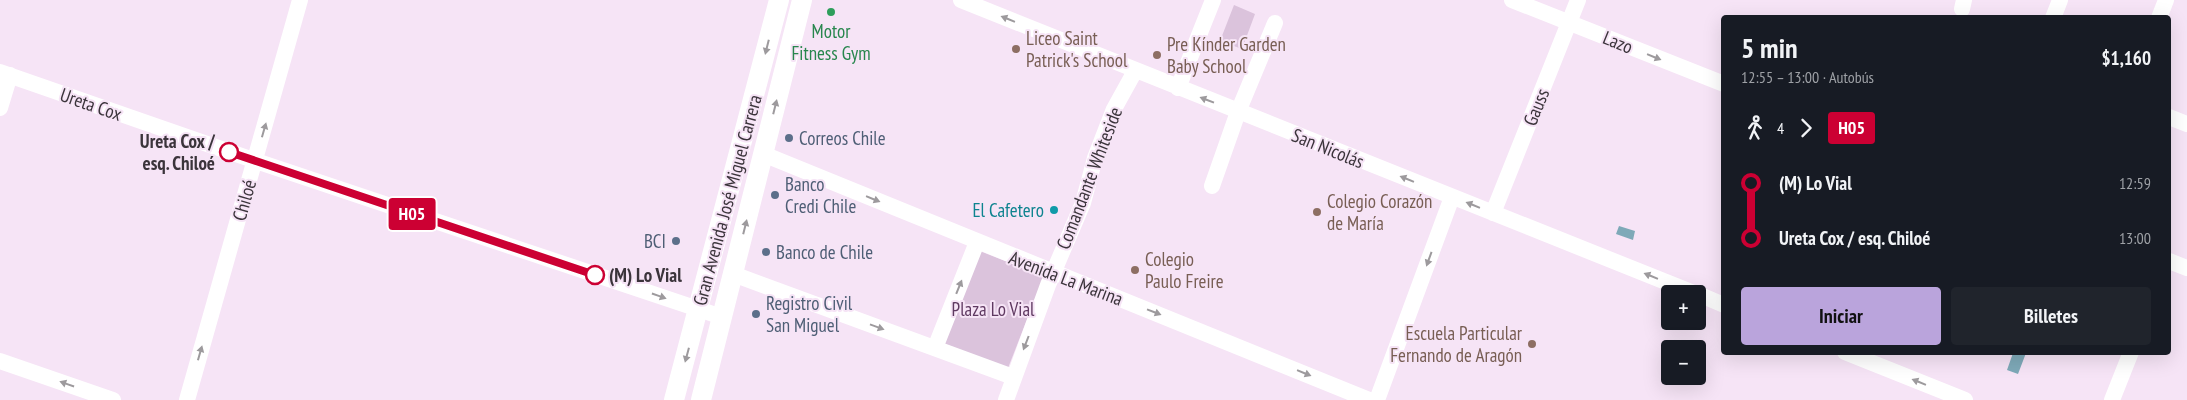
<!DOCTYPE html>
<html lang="es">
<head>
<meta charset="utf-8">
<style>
	:root { --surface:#171b24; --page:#20242c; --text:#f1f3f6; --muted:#9ea1a6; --accent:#baa4dc }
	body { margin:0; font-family:"PT Sans Narrow",sans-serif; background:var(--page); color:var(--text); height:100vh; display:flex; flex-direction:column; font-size:19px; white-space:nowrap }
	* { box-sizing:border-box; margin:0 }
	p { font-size:16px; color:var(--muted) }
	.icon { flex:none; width:28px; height:28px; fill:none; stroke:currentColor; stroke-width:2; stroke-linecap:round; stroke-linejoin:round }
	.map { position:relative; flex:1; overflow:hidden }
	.drawer { position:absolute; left:1721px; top:15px; width:450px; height:340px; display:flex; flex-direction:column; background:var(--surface); border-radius:5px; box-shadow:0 5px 20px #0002 }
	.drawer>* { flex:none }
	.badge { padding:0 10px; border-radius:4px; font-size:18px; line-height:32px }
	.buttons { position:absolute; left:1661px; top:285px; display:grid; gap:10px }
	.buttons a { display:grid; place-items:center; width:45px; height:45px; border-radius:5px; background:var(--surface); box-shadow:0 5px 20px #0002; font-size:25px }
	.map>.badge { position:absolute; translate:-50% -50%; box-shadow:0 0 0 2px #fff }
	.legs { display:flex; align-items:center; gap:8px; height:55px; padding:0 20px; font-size:16px }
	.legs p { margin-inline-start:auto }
	.headline { display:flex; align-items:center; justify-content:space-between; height:85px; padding:0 20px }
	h1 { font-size:28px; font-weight:700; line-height:38px }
	.primary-button { display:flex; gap:10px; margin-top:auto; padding:10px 20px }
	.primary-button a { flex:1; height:58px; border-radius:5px; background:var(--accent); color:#111; font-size:20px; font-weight:700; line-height:58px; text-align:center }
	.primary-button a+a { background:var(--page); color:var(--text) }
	ul { padding:0 20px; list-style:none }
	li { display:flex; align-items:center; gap:18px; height:55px; font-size:19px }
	li i { display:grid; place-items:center; width:8px; height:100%; margin:0 6px; background:currentColor }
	li i::after { content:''; width:12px; height:12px; margin:-6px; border:4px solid; border-radius:50%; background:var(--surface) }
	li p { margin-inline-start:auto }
	li:first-child i { background:linear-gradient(#0000 50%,currentColor 0) }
	li:last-child i { background:linear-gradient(currentColor 50%,#0000 0) }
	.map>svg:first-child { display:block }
	.green { fill:#dbc3dc }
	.water { fill:#7ea9b8 }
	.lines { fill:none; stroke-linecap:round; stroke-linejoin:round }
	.minor { stroke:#fff; stroke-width:16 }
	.major { stroke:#fff; stroke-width:20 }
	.oneway { fill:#9d9a9d }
	.line-1-casing { stroke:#fff; stroke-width:11 }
	.line-1 { stroke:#c03; stroke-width:8 }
	.leisure-dot { fill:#2e9e5b; stroke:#f6e4f6; stroke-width:2 }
	.education-dot { fill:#8d6e63; stroke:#f6e4f6; stroke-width:2 }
	.service-dot { fill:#5c6f8a; stroke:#f6e4f6; stroke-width:2 }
	.stop-1-dot { fill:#fff; stroke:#c03; stroke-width:2.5 }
	.culture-dot { fill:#0f9aa8; stroke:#f6e4f6; stroke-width:2 }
	.labels { text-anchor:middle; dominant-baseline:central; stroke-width:4; stroke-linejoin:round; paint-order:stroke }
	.leisure-label { font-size:19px; fill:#27864d; stroke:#f6e4f6 }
	.education-label { font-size:19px; fill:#785e54; stroke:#f6e4f6; text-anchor:start }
	.street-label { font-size:19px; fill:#3b343b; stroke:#f6e4f6 }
	.service-label { font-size:19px; fill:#4e5e75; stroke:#f6e4f6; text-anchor:start }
	.stop-label { font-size:19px; font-weight:bold; fill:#3b343b; stroke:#f6e4f6; text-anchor:end }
	.culture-label { font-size:19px; fill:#0d838f; stroke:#f6e4f6; text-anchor:end }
	.park-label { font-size:19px; fill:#5f3961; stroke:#f6e4f6 }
</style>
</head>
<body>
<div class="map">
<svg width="2187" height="400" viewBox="0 0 2187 400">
	<rect width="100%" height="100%" fill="#f6e4f6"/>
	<!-- green -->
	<path class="green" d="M 1234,5 L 1255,14 L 1242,49 L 1220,41 Z
		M 977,250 L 1044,276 L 1008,368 L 942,343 Z"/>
	<!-- water -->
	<path class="water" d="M 1619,226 L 1635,231 L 1633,240 L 1616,234 Z
		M 2013,353 L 2026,353 L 2018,374 L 2007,370 Z"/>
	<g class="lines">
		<!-- minor -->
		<path class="minor" d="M 961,0 L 1696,294
			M 1512,0 L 1724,84
			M 1962,9 L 1964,0
			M 2053,18 L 2060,0
			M 2159,18 L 2166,0
			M 0,72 L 256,161 L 722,317
			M 1178,88 L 1213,0
			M 0,108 L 10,75
			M 2169,117 L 2187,124
			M 763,154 L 1369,400
			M 1212,186 L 1238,112 L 1275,23
			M 1493,213 L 1578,0
			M 2169,261 L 2187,268
			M 733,274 L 1013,377
			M 1698,294 L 1724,305
			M 935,348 L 977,242
			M 1845,352 L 1965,400
			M 0,361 L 113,400
			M 187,400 L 300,0
			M 1006,400 L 1048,285 L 1083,203 L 1095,158 L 1114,109 L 1135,71
			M 1377,400 L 1452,197
			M 2112,400 L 2131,352"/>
		<!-- major -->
		<path class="major" d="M 674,400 L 779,0
			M 701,400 L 802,0"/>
	</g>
	<!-- one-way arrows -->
	<defs><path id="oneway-solid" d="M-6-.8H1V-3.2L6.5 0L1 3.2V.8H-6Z" transform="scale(1.25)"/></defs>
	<g class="oneway">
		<use href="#oneway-solid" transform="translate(1008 19) rotate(-158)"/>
		<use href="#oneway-solid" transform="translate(767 47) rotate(104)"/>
		<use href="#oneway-solid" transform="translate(1654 57) rotate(22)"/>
		<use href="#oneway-solid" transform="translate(1207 100) rotate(-159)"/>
		<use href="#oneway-solid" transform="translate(775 107) rotate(-76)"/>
		<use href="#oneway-solid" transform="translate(264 130) rotate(-74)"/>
		<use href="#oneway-solid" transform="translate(1407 179) rotate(-158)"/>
		<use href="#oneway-solid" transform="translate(873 199) rotate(22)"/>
		<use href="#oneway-solid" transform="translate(1473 205) rotate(-158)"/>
		<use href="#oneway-solid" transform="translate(745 227) rotate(-76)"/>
		<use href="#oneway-solid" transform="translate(1429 259) rotate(110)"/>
		<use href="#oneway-solid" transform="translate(1651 276) rotate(-158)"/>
		<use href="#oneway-solid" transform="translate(959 287) rotate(-68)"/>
		<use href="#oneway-solid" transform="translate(659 296) rotate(19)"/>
		<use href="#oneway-solid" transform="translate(1154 312) rotate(21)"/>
		<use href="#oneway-solid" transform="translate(877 327) rotate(20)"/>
		<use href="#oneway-solid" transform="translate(1026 343) rotate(111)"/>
		<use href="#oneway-solid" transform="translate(200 353) rotate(-74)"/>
		<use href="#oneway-solid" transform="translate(687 355) rotate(105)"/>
		<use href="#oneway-solid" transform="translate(1304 373) rotate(22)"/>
		<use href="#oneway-solid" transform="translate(1919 382) rotate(-158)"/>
		<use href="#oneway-solid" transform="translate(67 384) rotate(-161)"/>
	</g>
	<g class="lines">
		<defs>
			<path id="line-1" d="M 229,152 L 595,275"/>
		</defs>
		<!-- line-1 casing -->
		<use href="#line-1" class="line-1-casing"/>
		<!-- line-1 -->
		<use href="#line-1" class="line-1"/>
	</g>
	<!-- markers -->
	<circle class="leisure-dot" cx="831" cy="12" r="5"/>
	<g class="education-dot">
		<circle cx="1016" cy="49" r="5"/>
		<circle cx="1157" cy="55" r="5"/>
		<circle cx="1317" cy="212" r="5"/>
		<circle cx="1135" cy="270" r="5"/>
		<circle cx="1532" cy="344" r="5"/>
	</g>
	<g class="service-dot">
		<circle cx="789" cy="138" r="5"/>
		<circle cx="775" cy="195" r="5"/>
		<circle cx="676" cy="241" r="5"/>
		<circle cx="766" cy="252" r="5"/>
		<circle cx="756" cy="314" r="5"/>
	</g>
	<g class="stop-1-dot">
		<circle cx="229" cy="152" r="9"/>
		<circle cx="595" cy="275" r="9"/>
	</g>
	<circle class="culture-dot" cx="1054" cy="210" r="5"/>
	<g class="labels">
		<!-- leisure labels -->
		<g class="leisure-label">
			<text x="831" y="31">Motor<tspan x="831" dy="22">Fitness Gym</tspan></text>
		</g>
		<!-- education labels -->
		<g class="education-label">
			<text x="1026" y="38">Liceo Saint<tspan x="1026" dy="22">Patrick's School</tspan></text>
			<text x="1167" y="44">Pre Kínder Garden<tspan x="1167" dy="22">Baby School</tspan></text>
			<text x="1327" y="201">Colegio Corazón<tspan x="1327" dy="22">de María</tspan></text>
			<text x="1145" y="259">Colegio<tspan x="1145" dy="22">Paulo Freire</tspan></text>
			<text x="1522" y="333" text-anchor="end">Escuela Particular<tspan x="1522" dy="22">Fernando de Aragón</tspan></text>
		</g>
		<!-- street labels -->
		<g class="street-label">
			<text transform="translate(1618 42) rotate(22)">Lazo</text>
			<text transform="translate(91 104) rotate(19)">Ureta Cox</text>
			<text transform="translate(1536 107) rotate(-68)">Gauss</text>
			<text transform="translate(1328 148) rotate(22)">San Nicolás</text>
			<text transform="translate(1089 178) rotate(-69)">Comandante Whiteside</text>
			<text transform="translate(244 200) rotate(-74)">Chiloé</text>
			<text transform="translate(727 200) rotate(-75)">Gran Avenida José Miguel Carrera</text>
			<text transform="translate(1066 278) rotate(21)">Avenida La Marina</text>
		</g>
		<!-- service labels -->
		<g class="service-label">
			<text x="799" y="138">Correos Chile</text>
			<text x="785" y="184">Banco<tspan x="785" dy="22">Credi Chile</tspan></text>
			<text x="666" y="241" text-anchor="end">BCI</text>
			<text x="776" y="252">Banco de Chile</text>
			<text x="766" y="303">Registro Civil<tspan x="766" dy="22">San Miguel</tspan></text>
		</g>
		<!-- stop labels -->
		<g class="stop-label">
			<text x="215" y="141">Ureta Cox /<tspan x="215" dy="22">esq. Chiloé</tspan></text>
			<text x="609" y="275" text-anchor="start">(M) Lo Vial</text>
		</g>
		<!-- culture labels -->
		<g class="culture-label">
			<text x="1044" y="210">El Cafetero</text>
		</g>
		<!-- park labels -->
		<g class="park-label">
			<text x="993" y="309">Plaza Lo Vial</text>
		</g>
	</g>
</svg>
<div class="buttons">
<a>+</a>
<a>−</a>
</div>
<b class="badge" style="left:412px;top:214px;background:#c03;color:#fff">H05</b>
<section class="drawer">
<div class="headline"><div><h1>5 min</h1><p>12:55 – 13:00 · Autobús</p></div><b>$1,160</b></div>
<div class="legs"><svg class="icon" aria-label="walk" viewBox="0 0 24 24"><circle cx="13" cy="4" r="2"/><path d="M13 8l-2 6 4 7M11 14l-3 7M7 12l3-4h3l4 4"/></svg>4<svg class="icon" aria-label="forward" viewBox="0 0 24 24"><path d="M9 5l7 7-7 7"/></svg><b class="badge" style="background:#c03;color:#fff">H05</b></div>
<ul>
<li><i style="color:#c03"></i><b>(M) Lo Vial</b><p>12:59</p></li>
<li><i style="color:#c03"></i><b>Ureta Cox / esq. Chiloé</b><p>13:00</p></li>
</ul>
<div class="primary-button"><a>Iniciar</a><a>Billetes</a></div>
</section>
</div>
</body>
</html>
